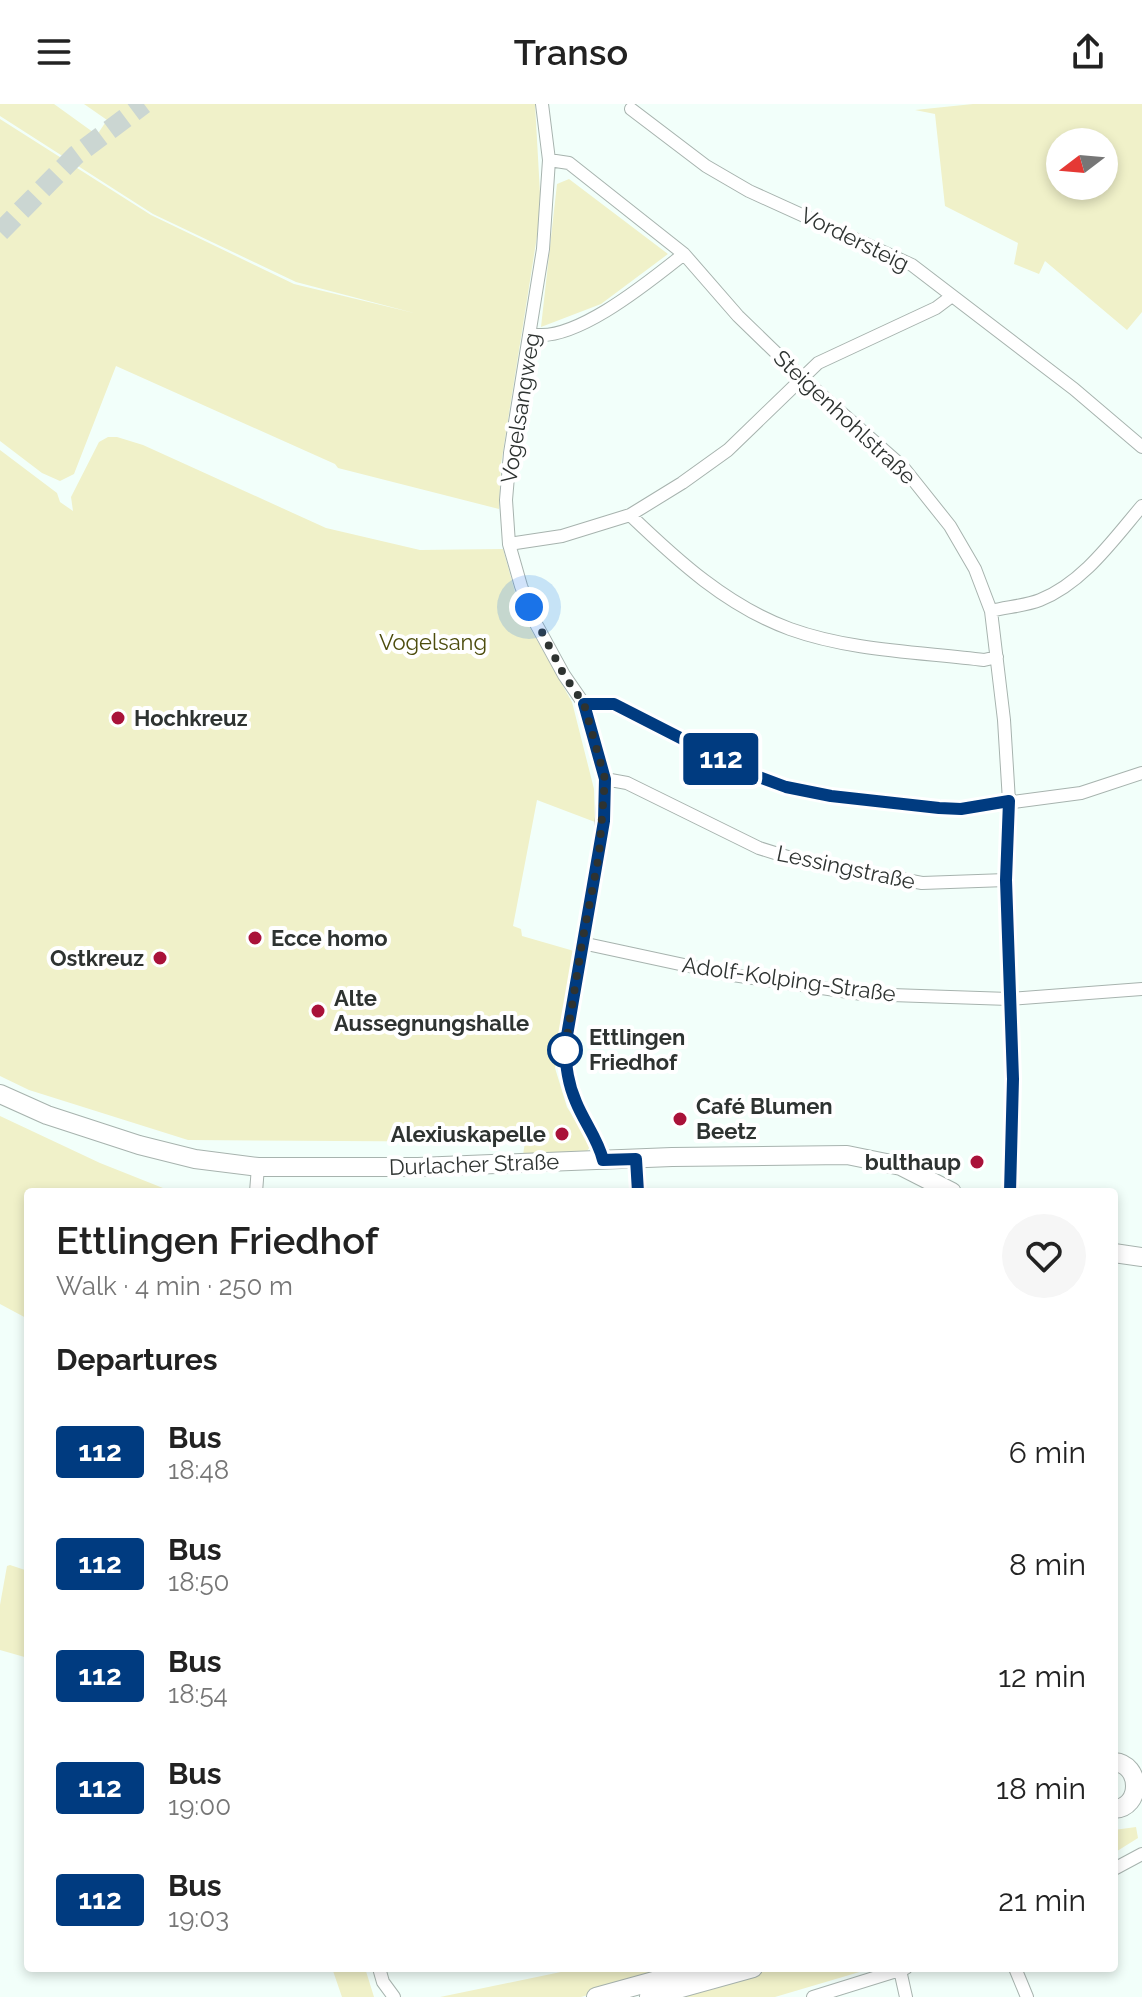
<!DOCTYPE html>
<html lang="en">
<head>
<meta charset="utf-8">
<style>
	:root { --surface:#fff; --page:#f6f6f6; --text:#222; --muted:#767676 }
	body { margin:0; font-family:Raleway,sans-serif; background:var(--page); color:var(--text); height:100vh; display:flex; flex-direction:column; font-size:30px; white-space:nowrap }
	* { box-sizing:border-box; margin:0 }
	p { font-size:26px; color:var(--muted) }
	.icon { flex:none; width:44px; height:44px; fill:none; stroke:currentColor; stroke-width:2; stroke-linecap:round; stroke-linejoin:round }
	.map { position:relative; flex:1; overflow:hidden }
	.drawer { position:absolute; left:24px; top:1084px; width:1094px; height:784px; display:flex; flex-direction:column; background:var(--surface); border-radius:8px; box-shadow:0 4px 12px #0003 }
	.drawer>* { flex:none }
	.badge { padding:0 16px; border-radius:6px; font-size:28px; line-height:52px }
	.needle { width:52px; rotate:254deg }
	.controls { position:absolute; left:1046px; top:24px; display:grid; gap:16px }
	.controls a { display:grid; place-items:center; width:72px; height:72px; border-radius:50%; background:var(--surface); box-shadow:0 4px 12px #0003; font-size:40px }
	.you { position:absolute; width:40px; height:40px; margin:-20px; border:6px solid #fff; border-radius:50%; background:#1a73e8; box-shadow:0 0 0 12px #1a73e833 }
	.map>.badge { position:absolute; translate:-50% -50%; box-shadow:0 0 0 4px #fff }
	h2 { padding:0 32px; font-size:30px; line-height:72px }
	.round { display:grid; place-items:center; flex:none; width:84px; height:84px; border-radius:42px; background:var(--page) }
	.headline { display:flex; align-items:center; justify-content:space-between; height:136px; padding:0 32px }
	h1 { font-size:38px; font-weight:600; line-height:60px }
	ul { padding:0; list-style:none }
	li { display:flex; align-items:center; gap:24px; height:112px; padding:0 32px }
	li div { flex:1 }
	li b { display:block; font-size:30px }
	li em { font-style:normal }
	li .badge { min-width:88px; font-weight:700; text-align:center }
	header { display:flex; justify-content:space-between; align-items:center; height:104px; padding:0 32px; background:var(--surface); font-size:36px; font-weight:600 }
	.map>svg:first-child { display:block }
	.green { fill:#f0f1c9; fill-rule:evenodd }
	.lines { fill:none; stroke-linecap:round; stroke-linejoin:round }
	.primary-tunnel { stroke:#cbd6d2; stroke-width:20; stroke-dasharray:20 10; stroke-linecap:butt }
	.street-casing { stroke:#a7b3ae; stroke-width:14 }
	.secondary-casing { stroke:#a7b3ae; stroke-width:20 }
	.street { stroke:#fff; stroke-width:12 }
	.secondary { stroke:#fff; stroke-width:18 }
	.line-casing { stroke:#fff; stroke-width:18 }
	.line { stroke:#003b80; stroke-width:12 }
	.walk { stroke:#2e3331; stroke-width:8; stroke-dasharray:0 14.4 }
	.poi-dot { fill:#a91239; stroke:#fff; stroke-width:3 }
	.stop-dot { fill:#fff; stroke:#003b80; stroke-width:4 }
	.labels { text-anchor:middle; dominant-baseline:central; stroke-width:8; stroke-linejoin:round; paint-order:stroke }
	.street-label { font-size:22px; fill:#2e3331; stroke:#fff }
	.park-label { font-size:22px; fill:#4c4c0c; stroke:#fff }
	.poi-label { font-size:22px; font-weight:bold; fill:#2e3331; stroke:#fff; text-anchor:start }
	.stop-label { font-size:22px; font-weight:bold; fill:#2e3331; stroke:#fff; text-anchor:start }
</style>
</head>
<body>
<header><svg class="icon" aria-label="menu" viewBox="0 0 24 24"><path d="M4 6h16M4 12h16M4 18h16"/></svg>Transo<svg class="icon" aria-label="share" viewBox="0 0 24 24"><path d="M12 15V3M7 8l5-5 5 5M5 13v7h14v-7"/></svg></header>
<div class="map">
<svg width="1142" height="1893" viewBox="0 0 1142 1893">
	<rect width="100%" height="100%" fill="#f2fffa"/>
	<!-- green -->
	<path class="green" d="M 0,0 L 54,0 L 97,31 L 107,16 L 84,0 L 535,0 L 541,107 L 501,360 L 499,405 L 338,364 L 335,360 L 116,262 L 74,370 L 60,377 L 42,369 L 0,337 L 0,15 L 151,111 L 294,180 L 414,209 L 296,178 L 153,110 L 0,12 Z
		M 973,0 L 1142,0 L 1142,208 L 1127,226 L 1045,157 L 1039,170 L 1014,160 L 1018,139 L 945,102 L 935,10 L 915,6 ZM 1104,38 L 1104,82 L 1060,82 L 1060,38 Z
		M 569,75 L 668,150 L 601,200 L 541,223 L 557,80 Z
		M 108,333 L 117,333 L 143,341 L 326,424 L 420,446 L 503,445 L 520,506 L 572,598 L 594,685 L 595,718 L 537,696 L 513,822 L 521,825 L 522,832 L 574,847 L 555,964 L 567,1003 L 588,1037 L 590,1043 L 587,1047 L 523,1051 L 525,1038 L 188,1036 L 29,986 L 0,972 L 0,346 L 57,389 L 60,398 L 73,407 L 71,393 L 99,338 Z
		M 0,1012 L 100,1059 L 173,1088 L 28,1088 L 28,1215 L 0,1200 Z
		M 10,1461 L 28,1467 L 28,1554 L 0,1546 L 0,1501 L 7,1462 Z
		M 1136,1723 L 1138,1734 L 1114,1749 L 1114,1726 Z
		M 332,1864 L 365,1864 L 374,1893 L 342,1893 Z
		M 580,1864 L 686,1864 L 581,1893 L 440,1893 Z
		M 773,1864 L 873,1864 L 775,1893 L 666,1893 Z"/>
	<g class="lines">
		<!-- primary-tunnel -->
		<path class="primary-tunnel" d="M 0,128 L 76,51 L 144,0"/>
		<defs>
			<path id="street" d="M 542,0 L 549,56 L 543,145 L 510,349 L 506,396 L 509,440 L 521,482 L 535,518 L 564,571 L 584,600 L 605,675 L 599,751 L 565,943 C 566,963 568,980 576,998 C 584,1018 598,1035 603,1056
				M 631,5 L 706,62 L 749,87 L 912,161 L 1074,285 L 1142,343
				M 549,56 L 569,59 L 684,150 L 738,212 L 801,273 L 903,363 L 950,422 L 975,465 L 991,507 L 1004,616 L 1009,697 L 1006,776 L 1013,975 L 1010,1088
				M 532,230 C 574,240 651,176 684,150
				M 630,411 C 678,457 727,502 790,525 C 851,547 920,548 984,556 L 997,553
				M 509,440 L 562,432 L 630,411 L 682,379 L 728,346 L 818,259 L 936,204 L 952,192
				M 991,507 C 1006,503 1025,502 1040,496 C 1083,479 1113,436 1142,402
				M 584,600 L 614,600 L 751,670 L 786,683 L 831,692 L 961,705 L 1081,689 L 1142,669
				M 605,675 L 627,679 L 759,744 L 794,755 L 922,779 L 1006,776
				M 582,839 L 726,870 L 862,890 L 1009,895 L 1142,885
				M 636,1055 L 638,1088
				M 256,1088 L 258,1063
				M 1114,1765 L 1142,1750
				M 379,1864 L 383,1878 L 394,1893
				M 1015,1864 L 1027,1893
				M 900,1866 L 906,1893
				M 813,1893 L 906,1864"/>
			<path id="secondary" d="M 0,990 L 47,1011 L 139,1041 L 195,1055 L 258,1063 L 418,1063 L 672,1053 L 847,1051 L 901,1062 L 952,1088
				M 1114,1149 L 1142,1153
				M 1114,1658 C 1142,1660 1142,1704 1114,1705
				M 596,1893 L 701,1864
				M 649,1893 L 753,1864"/>
		</defs>
		<!-- street casing -->
		<use href="#street" class="street-casing"/>
		<!-- secondary casing -->
		<use href="#secondary" class="secondary-casing"/>
		<!-- street -->
		<use href="#street" class="street"/>
		<!-- secondary -->
		<use href="#secondary" class="secondary"/>
	</g>
	<g class="lines">
		<defs>
			<path id="line" d="M 638,1088 L 636,1055 L 603,1056 C 598,1035 584,1018 576,998 C 568,980 566,963 565,943 L 604,717 L 605,675 L 584,600 L 614,600 L 751,670 L 786,683 L 831,692 L 939,704 L 961,705 L 1009,697 L 1006,776 L 1013,975 L 1010,1088"/>
		</defs>
		<!-- line casing -->
		<use href="#line" class="line-casing"/>
		<!-- line -->
		<use href="#line" class="line"/>
		<!-- walk -->
		<path class="walk" d="M 529,503 L 564,571 L 584,600 L 605,675 L 599,751 L 582,839 L 565,946"/>
	</g>
	<!-- markers -->
	<g class="poi-dot">
		<circle cx="118" cy="614" r="8"/>
		<circle cx="255" cy="834" r="8"/>
		<circle cx="160" cy="854" r="8"/>
		<circle cx="318" cy="907" r="8"/>
		<circle cx="680" cy="1015" r="8"/>
		<circle cx="562" cy="1030" r="8"/>
		<circle cx="977" cy="1058" r="8"/>
	</g>
	<circle class="stop-dot" cx="565" cy="946" r="16"/>
	<g class="labels">
		<!-- street labels -->
		<g class="street-label">
			<text transform="translate(855 135) rotate(26)">Vordersteig</text>
			<text transform="translate(520 304) rotate(-81)">Vogelsangweg</text>
			<text transform="translate(845 313) rotate(43)">Steigenhohlstraße</text>
			<text transform="translate(846 763) rotate(12)">Lessingstraße</text>
			<text transform="translate(789 875) rotate(8)">Adolf-Kolping-Straße</text>
			<text transform="translate(474 1060) rotate(-2)">Durlacher Straße</text>
		</g>
		<!-- park labels -->
		<g class="park-label">
			<text x="433" y="538">Vogelsang</text>
		</g>
		<!-- poi labels -->
		<g class="poi-label">
			<text x="134" y="614">Hochkreuz</text>
			<text x="271" y="834">Ecce homo</text>
			<text x="144" y="854" text-anchor="end">Ostkreuz</text>
			<text x="334" y="894">Alte<tspan x="334" dy="25">Aussegnungshalle</tspan></text>
			<text x="696" y="1002">Café Blumen<tspan x="696" dy="25">Beetz</tspan></text>
			<text x="546" y="1030" text-anchor="end">Alexiuskapelle</text>
			<text x="961" y="1058" text-anchor="end">bulthaup</text>
		</g>
		<!-- stop labels -->
		<g class="stop-label">
			<text x="589" y="933">Ettlingen<tspan x="589" dy="25">Friedhof</tspan></text>
		</g>
	</g>
</svg>
<div class="controls">
<a><svg class="needle" viewBox="-14 -14 28 28"><path d="M0-13l5 13h-10z" fill="#e53935"/><path d="M0 13l5-13h-10z" fill="#767676"/></svg></a>
</div>
<div class="you" style="left:529px;top:503px"></div>
<b class="badge" style="left:721px;top:655px;background:#003b80;color:#fff">112</b>
<section class="drawer">
<div class="headline"><div><h1>Ettlingen Friedhof</h1><p>Walk · 4 min · 250 m</p></div><a class="round"><svg class="icon" aria-label="heart" viewBox="0 0 24 24"><path d="M12 20l-8-8c-3-5 5-10 8-4 3-6 11-1 8 4z"/></svg></a></div>
<h2>Departures</h2>
<ul>
<li><span class="badge" style="background:#003b80;color:#fff">112</span><div><b>Bus</b><p>18:48</p></div><em>6 min</em></li>
<li><span class="badge" style="background:#003b80;color:#fff">112</span><div><b>Bus</b><p>18:50</p></div><em>8 min</em></li>
<li><span class="badge" style="background:#003b80;color:#fff">112</span><div><b>Bus</b><p>18:54</p></div><em>12 min</em></li>
<li><span class="badge" style="background:#003b80;color:#fff">112</span><div><b>Bus</b><p>19:00</p></div><em>18 min</em></li>
<li><span class="badge" style="background:#003b80;color:#fff">112</span><div><b>Bus</b><p>19:03</p></div><em>21 min</em></li>
</ul>
</section>
</div>
</body>
</html>
